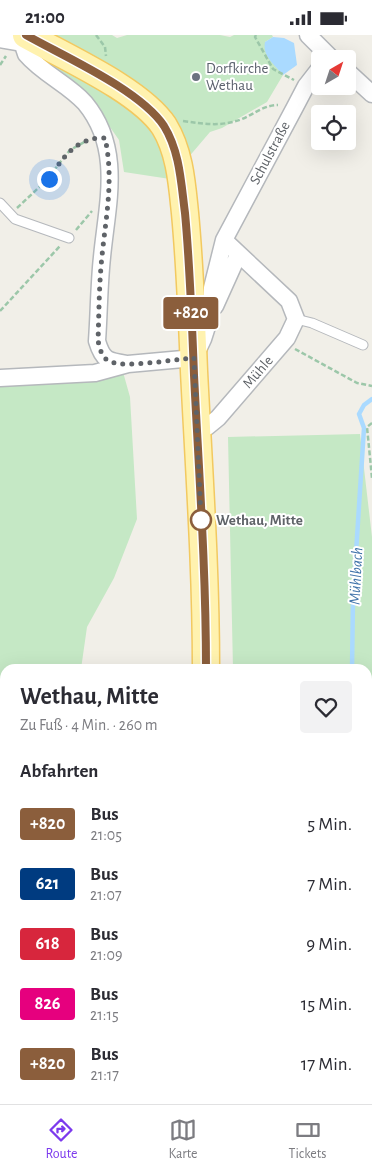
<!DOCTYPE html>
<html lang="de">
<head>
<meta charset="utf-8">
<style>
	:root { --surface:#fff; --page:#f2f2f3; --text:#2b2b33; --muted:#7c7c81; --line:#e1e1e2; --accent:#7c3aed }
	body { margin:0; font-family:"Alegreya Sans",sans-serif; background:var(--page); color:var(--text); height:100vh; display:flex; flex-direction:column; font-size:19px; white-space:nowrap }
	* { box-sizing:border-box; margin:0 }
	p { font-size:16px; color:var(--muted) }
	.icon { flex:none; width:28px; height:28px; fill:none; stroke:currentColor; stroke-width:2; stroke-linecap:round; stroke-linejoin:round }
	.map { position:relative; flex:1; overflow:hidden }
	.drawer { position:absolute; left:0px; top:629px; width:372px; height:441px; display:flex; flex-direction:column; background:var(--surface); border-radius:15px 15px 0 0; box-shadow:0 5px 20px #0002 }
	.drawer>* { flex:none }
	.badge { padding:0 10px; border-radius:4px; font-size:18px; line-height:32px }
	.needle { width:32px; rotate:39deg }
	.buttons { position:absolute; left:311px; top:15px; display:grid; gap:10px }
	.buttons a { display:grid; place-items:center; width:45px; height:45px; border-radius:5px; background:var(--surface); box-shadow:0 5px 20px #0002; font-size:25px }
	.you { position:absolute; width:25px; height:25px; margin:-12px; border:4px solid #fff; border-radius:50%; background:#1a73e8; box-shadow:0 0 0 8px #1a73e833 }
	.map>.badge { position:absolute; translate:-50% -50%; box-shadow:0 0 0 2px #fff }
	h2 { padding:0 20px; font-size:19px; line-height:45px }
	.round { display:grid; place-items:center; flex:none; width:52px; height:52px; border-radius:5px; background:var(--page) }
	.head { display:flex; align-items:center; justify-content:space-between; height:85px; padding:0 20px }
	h1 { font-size:24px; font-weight:700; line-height:38px }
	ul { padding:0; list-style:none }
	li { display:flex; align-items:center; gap:15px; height:60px; padding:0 20px }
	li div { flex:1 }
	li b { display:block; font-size:19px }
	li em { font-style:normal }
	li .badge { min-width:55px; font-weight:700; text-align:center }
	.status { display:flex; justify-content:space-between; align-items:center; height:35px; padding:0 25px; background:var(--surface); direction:ltr }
	.status svg { height:14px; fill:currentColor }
	.tab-bar { display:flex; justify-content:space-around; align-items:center; height:70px; border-top:1px solid var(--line); background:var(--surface); font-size:14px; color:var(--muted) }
	.tab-bar a { display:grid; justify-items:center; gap:2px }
	.tab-bar .current { color:var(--accent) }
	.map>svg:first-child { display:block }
	.green { fill:#c5e8c5 }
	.water { fill:#aadaff }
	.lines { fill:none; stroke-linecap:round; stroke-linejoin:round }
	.stream { stroke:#aadaff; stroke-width:4.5 }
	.river { stroke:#aadaff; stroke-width:25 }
	.lane-casing { stroke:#b5b8bc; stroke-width:11 }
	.street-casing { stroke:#b5b8bc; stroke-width:19 }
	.primary-casing { stroke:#f2c960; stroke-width:29 }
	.path { stroke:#9cc7a9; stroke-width:2.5; stroke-dasharray:5 2.5; stroke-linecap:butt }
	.lane { stroke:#fff; stroke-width:9 }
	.street { stroke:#fff; stroke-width:16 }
	.primary { stroke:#fff2af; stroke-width:26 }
	.line-casing { stroke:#fff; stroke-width:11 }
	.line { stroke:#8b5e3c; stroke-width:8 }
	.walk { stroke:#5f6368; stroke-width:5; stroke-dasharray:0 9 }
	.worship-dot { fill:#6b7280; stroke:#fff; stroke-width:2 }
	.stop-dot { fill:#fff; stroke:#8b5e3c; stroke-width:2.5 }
	.labels { text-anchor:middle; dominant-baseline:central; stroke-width:4; stroke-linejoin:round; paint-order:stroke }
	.worship-label { font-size:15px; fill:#5b616d; stroke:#fff; text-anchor:start }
	.street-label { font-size:15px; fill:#5f6368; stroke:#fff }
	.stop-label { font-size:15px; font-weight:bold; fill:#5f6368; stroke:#fff; text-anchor:start }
	.water-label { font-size:16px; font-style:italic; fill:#4174aa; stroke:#fff }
</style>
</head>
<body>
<div class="status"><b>21:00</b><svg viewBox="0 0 49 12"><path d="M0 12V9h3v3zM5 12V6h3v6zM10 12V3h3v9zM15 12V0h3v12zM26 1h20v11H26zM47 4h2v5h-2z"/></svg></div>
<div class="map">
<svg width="372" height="1069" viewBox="0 0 372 1069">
	<rect width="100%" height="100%" fill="#f1efe8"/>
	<!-- green -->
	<path class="green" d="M 34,0 L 112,0 L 117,3 L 127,0 L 220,0 L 230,2 L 234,0 L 272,0 L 273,2 L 265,7 L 267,21 L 283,40 L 267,67 L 222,93 L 210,97 L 170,144 L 124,137 L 119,105 L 96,72 L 50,28 Z
		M 123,337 L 130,362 L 137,484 L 114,543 L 87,592 L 81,634 L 5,634 L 5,698 L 0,694 L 0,351 L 104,344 Z
		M 360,399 L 372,502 L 372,1069 L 0,1069 L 0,877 L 5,873 L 5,1065 L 368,1065 L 368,634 L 233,634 L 228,402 Z"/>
	<!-- water -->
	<path class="water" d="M 273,2 L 284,3 L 294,8 L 297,30 L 283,40 C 275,30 262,21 265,7 Z"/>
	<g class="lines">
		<!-- stream -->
		<path class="stream" d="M 352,634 L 353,565 L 364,393 L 359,379 L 364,370 L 372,364"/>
		<!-- river -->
		<path class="river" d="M 368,807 L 372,806"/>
		<defs>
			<path id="lane" d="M 0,168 L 15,184 L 69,203
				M 296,284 L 312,288 L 363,310"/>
			<path id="street" d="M 25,0 L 24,13 L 26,19 C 43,39 68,49 85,68 C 123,114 107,169 102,222 C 99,250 99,278 97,306 C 103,326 108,326 127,329
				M 308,0 L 332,24
				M 0,4 L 16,7 L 25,0
				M 348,37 L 372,59
				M 215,271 L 238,220
				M 0,343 L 95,338 L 128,329 L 194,323 L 203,304 L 210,282 L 212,253 L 224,205 L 295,72 L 306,51 L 320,33
				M 197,395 L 207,392 L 218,383 L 287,303 L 296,284 L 289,266 L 224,205
				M 368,718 L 372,716
				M 0,819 L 5,818"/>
			<path id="primary" d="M 26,0 C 65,22 140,55 164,91 C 180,117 182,149 185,178 C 190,231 192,283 194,336 C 199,435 206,535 206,634
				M 216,1065 L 217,1069"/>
		</defs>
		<!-- lane casing -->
		<use href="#lane" class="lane-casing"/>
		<!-- street casing -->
		<use href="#street" class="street-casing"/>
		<!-- primary casing -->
		<use href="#primary" class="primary-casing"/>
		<!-- path -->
		<path class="path" d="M 96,0 L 105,12 L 106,21
			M 256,0 L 255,2 L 273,34 L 294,45
			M 0,30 L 6,21
			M 183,86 C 205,89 221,92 242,84 C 254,79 264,70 278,70
			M 17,173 L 49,143 L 58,130 L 70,115 L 88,105
			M 76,195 L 92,176
			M 0,276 L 60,211
			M 295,314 L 357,348 L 372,351
			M 372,388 L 367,392 L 372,443
			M 0,854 L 5,849"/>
		<!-- lane -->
		<use href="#lane" class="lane"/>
		<!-- street -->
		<use href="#street" class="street"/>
		<!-- primary -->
		<use href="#primary" class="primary"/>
	</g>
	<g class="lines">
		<defs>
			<path id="line" d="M 26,0 C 65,22 140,55 164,91 C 180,117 181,148 185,178 C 190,232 192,286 194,340 C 199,438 206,536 206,634"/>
		</defs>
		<!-- line casing -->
		<use href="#line" class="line-casing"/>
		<!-- line -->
		<use href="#line" class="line"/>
		<!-- walk -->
		<path class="walk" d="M 49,144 C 59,128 70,111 89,105 C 93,103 100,103 105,103 C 114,144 106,181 102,221 C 99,249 99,278 98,306 C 100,313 101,322 109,326 C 123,334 175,324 194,323 L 201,485"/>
	</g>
	<!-- markers -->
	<circle class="worship-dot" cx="196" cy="42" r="5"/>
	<circle class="stop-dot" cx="201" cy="485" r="10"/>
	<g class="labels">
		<!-- worship labels -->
		<g class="worship-label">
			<text x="206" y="33">Dorfkirche<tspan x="206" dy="17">Wethau</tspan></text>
		</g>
		<!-- street labels -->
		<g class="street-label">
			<text transform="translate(270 118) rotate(-62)">Schulstraße</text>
			<text transform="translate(258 337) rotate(-49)">Mühle</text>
		</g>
		<!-- stop labels -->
		<g class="stop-label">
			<text x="216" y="485">Wethau, Mitte</text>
		</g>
		<!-- water labels -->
		<g class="water-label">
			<text transform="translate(356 541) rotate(-87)">Mühlbach</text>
		</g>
	</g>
</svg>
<div class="buttons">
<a><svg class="needle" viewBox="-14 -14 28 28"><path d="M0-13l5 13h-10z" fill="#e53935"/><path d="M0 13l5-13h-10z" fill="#7c7c81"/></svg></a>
<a><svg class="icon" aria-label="locate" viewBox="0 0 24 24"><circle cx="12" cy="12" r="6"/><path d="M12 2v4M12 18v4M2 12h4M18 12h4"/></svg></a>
</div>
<div class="you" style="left:49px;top:144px"></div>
<b class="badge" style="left:191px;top:278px;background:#8b5e3c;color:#fff">+820</b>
<section class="drawer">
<div class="head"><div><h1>Wethau, Mitte</h1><p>Zu Fuß · 4 Min. · 260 m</p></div><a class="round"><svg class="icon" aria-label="heart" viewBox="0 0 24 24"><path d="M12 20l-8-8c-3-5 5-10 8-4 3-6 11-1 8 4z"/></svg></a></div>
<h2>Abfahrten</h2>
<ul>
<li><span class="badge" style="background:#8b5e3c;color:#fff">+820</span><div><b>Bus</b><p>21:05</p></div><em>5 Min.</em></li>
<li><span class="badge" style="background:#003b80;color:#fff">621</span><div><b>Bus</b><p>21:07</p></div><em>7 Min.</em></li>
<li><span class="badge" style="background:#d7263d;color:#fff">618</span><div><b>Bus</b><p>21:09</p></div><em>9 Min.</em></li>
<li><span class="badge" style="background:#e6007e;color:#fff">826</span><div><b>Bus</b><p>21:15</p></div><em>15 Min.</em></li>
<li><span class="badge" style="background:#8b5e3c;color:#fff">+820</span><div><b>Bus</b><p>21:17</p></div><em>17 Min.</em></li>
</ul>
</section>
</div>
<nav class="tab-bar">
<a class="current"><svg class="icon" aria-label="directions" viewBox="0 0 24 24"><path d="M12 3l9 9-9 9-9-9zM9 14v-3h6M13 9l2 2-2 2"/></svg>Route</a>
<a><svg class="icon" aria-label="map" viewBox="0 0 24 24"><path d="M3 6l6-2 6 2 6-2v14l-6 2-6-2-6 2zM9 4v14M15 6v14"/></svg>Karte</a>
<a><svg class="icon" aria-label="tickets" viewBox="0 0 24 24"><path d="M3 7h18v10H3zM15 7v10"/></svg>Tickets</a>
</nav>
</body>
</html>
